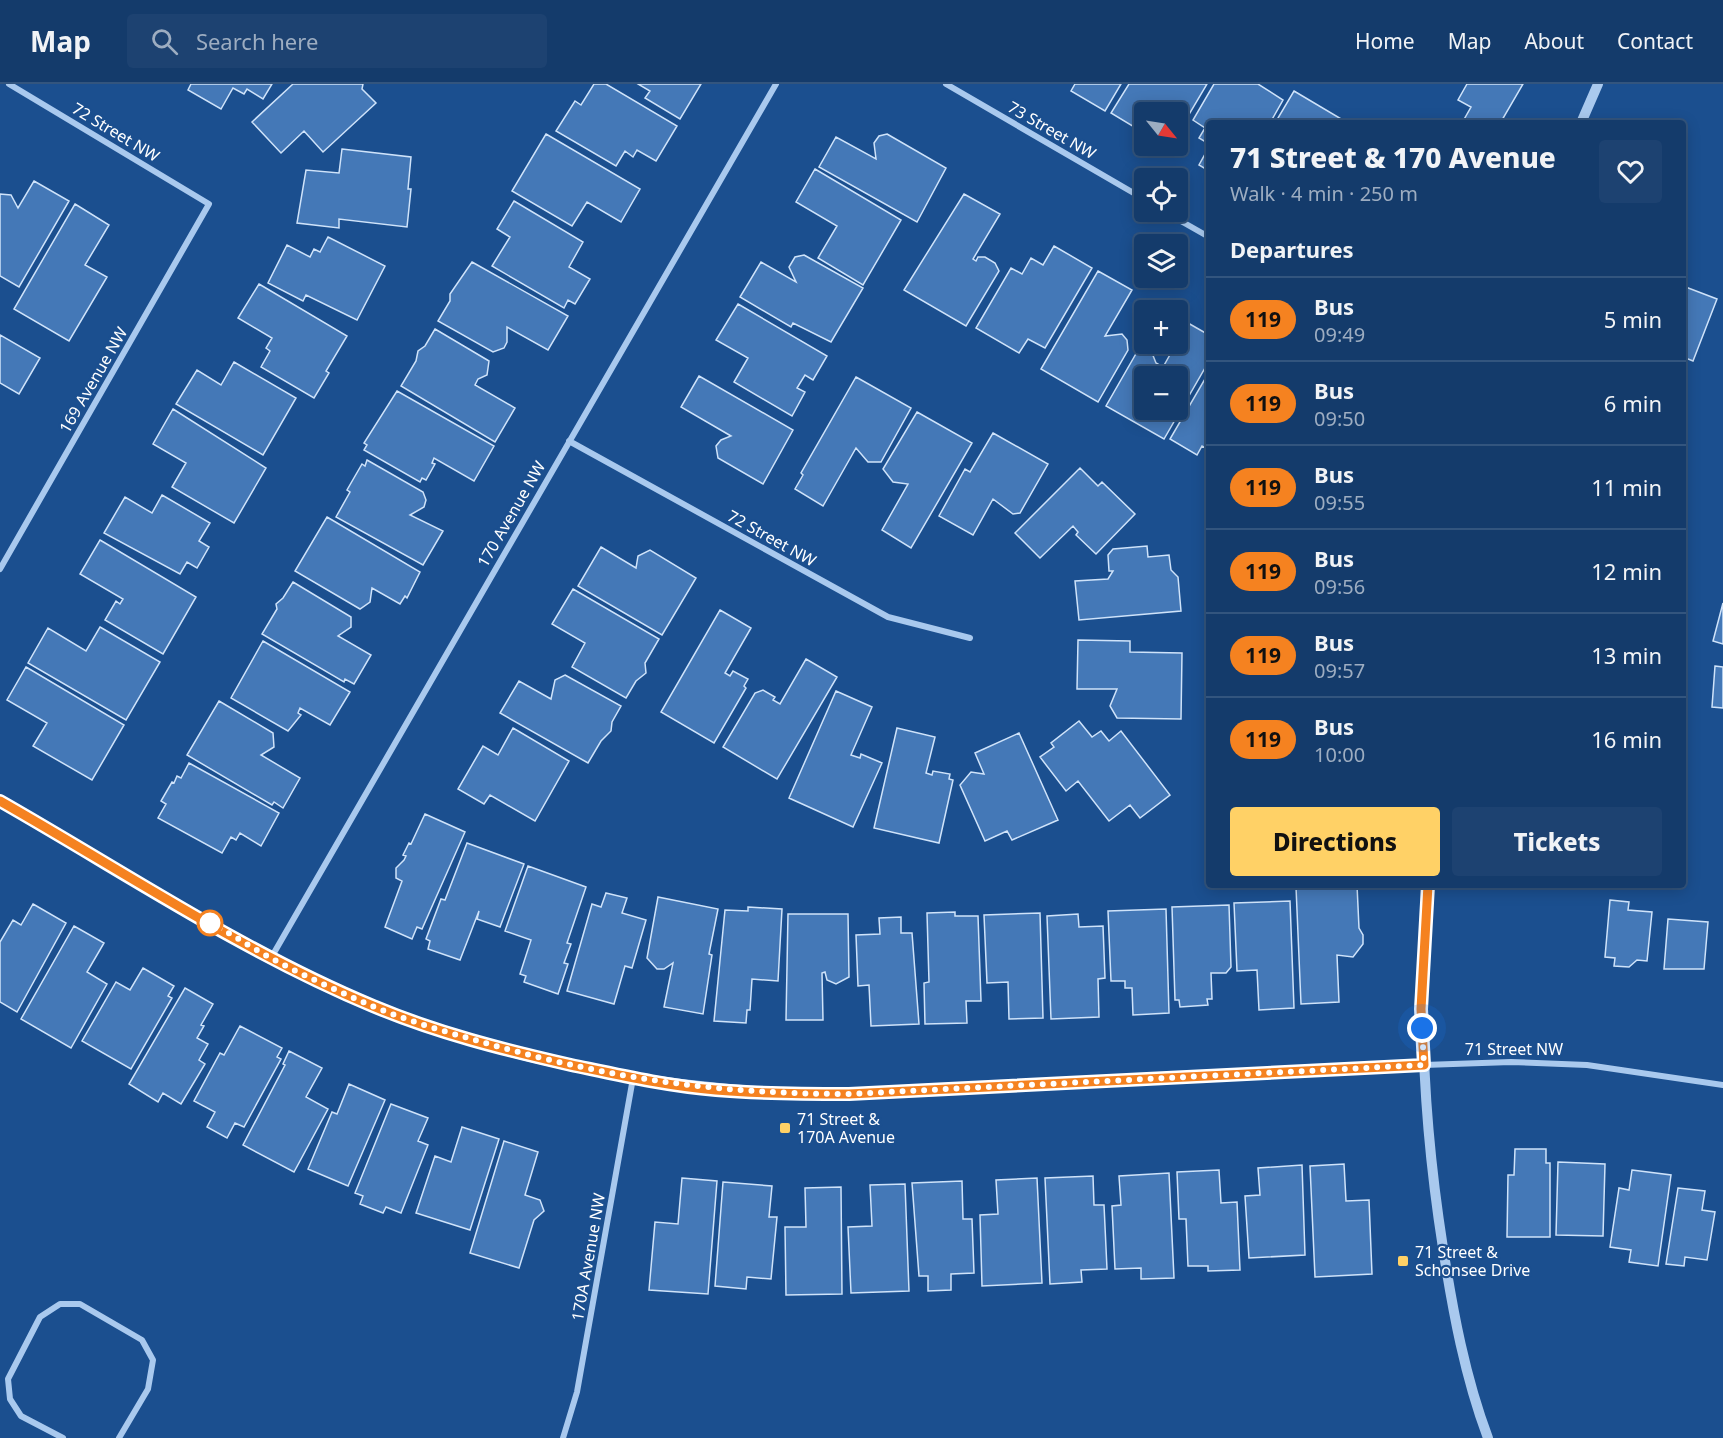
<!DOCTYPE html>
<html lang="en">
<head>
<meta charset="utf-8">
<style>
	:root { --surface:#143b6b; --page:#1d4271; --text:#f1f3f6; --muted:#9dadc1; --line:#33557e; --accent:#ffd166 }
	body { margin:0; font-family:"Noto Sans",sans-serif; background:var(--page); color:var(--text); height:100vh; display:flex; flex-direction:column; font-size:22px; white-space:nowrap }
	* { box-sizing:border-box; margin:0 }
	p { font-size:20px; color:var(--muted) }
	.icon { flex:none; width:33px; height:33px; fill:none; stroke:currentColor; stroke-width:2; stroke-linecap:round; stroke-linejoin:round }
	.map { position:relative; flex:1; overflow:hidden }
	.drawer { position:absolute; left:1206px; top:36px; width:480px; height:768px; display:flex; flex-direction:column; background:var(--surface); border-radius:6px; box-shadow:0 3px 15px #0003,0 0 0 2px var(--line) }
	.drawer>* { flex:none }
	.badge { padding:0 12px; border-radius:20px; font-size:21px; line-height:39px }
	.needle { width:39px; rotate:120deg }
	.tools { position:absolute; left:1134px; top:18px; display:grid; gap:12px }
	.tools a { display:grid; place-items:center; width:54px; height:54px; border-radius:6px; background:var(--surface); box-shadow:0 3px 15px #0003,0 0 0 2px var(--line); font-size:30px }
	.you { position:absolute; width:30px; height:30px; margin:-15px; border:4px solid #fff; border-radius:50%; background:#1a73e8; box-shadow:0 0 0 9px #1a73e833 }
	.map>.badge { position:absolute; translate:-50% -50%; box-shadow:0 0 0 3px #fff }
	h2 { padding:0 24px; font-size:22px; line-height:54px }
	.round { display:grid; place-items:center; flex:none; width:63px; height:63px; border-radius:6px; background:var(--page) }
	.summary { display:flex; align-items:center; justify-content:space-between; height:102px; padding:0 24px }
	h1 { font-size:28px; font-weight:800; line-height:45px }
	.primary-button { display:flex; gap:12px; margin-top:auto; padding:12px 24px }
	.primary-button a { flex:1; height:69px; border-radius:6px; background:var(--accent); color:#111; font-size:24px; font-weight:800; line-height:69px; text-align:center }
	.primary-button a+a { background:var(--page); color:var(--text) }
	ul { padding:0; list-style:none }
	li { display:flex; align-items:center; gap:18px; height:84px; padding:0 24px; border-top:2px solid var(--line) }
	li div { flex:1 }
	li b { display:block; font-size:22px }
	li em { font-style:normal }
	li .badge { min-width:66px; font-weight:700; text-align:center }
	header { display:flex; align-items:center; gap:36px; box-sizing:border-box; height:84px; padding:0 30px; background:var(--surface); border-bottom:2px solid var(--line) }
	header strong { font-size:28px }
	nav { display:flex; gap:33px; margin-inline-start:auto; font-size:21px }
	.search { width:420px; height:54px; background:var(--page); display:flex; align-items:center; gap:15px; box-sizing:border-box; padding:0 21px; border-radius:6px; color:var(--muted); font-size:22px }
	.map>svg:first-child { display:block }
	.building { fill:#4478b7; stroke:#cfe3fa; stroke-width:1.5; fill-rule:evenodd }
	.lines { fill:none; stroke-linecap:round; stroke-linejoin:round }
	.minor { stroke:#a9c9ee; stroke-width:6 }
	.tertiary { stroke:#a9c9ee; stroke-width:10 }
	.line-casing { stroke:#fff; stroke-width:14 }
	.line { stroke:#f58220; stroke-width:9 }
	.walk { stroke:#fff; stroke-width:6; stroke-dasharray:0 10.8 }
	.stop-dot { fill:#fff; stroke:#f58220; stroke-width:3 }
	.poi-dot { fill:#ffd166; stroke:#1b4f8f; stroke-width:2 }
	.labels { text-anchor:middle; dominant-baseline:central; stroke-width:4.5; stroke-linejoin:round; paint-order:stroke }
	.street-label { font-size:16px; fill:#fff; stroke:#1b4f8f }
	.poi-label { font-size:16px; fill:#fff; stroke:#1b4f8f; text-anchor:start }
</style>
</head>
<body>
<header>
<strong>Map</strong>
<div class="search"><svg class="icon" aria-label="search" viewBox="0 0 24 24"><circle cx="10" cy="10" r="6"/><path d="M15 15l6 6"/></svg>Search here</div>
<nav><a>Home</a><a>Map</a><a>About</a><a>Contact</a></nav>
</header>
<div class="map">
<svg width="1723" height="1354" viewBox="0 0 1723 1354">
	<rect width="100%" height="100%" fill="#1b4f8f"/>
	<!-- building -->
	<path class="building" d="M 191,0 L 272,0 L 263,15 L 247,5 L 244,10 L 233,4 L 221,25 L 188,6 Z
		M 293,0 L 363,0 L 362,5 L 376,19 L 323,68 L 304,47 L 281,69 L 252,38 Z
		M 594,0 L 606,0 L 677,42 L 656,77 L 637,66 L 633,73 L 625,67 L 616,82 L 556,47 L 575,17 L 581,21 Z
		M 638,0 L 701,0 L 680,35 L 645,14 L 650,7 Z
		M 1075,0 L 1121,0 L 1105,27 L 1071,7 Z
		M 1129,0 L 1207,0 L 1184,39 L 1178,35 L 1178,28 L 1144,28 L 1144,49 L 1111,29 Z
		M 1214,0 L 1258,0 L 1283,16 L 1270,39 L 1209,39 L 1209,60 L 1199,54 L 1205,44 L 1193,36 Z
		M 1467,0 L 1523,0 L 1502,36 L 1507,39 L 1462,39 L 1471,23 L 1458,16 Z
		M 1294,7 L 1348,39 L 1275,39 Z
		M 546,50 L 640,105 L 621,138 L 587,118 L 572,142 L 512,107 Z
		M 887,50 L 946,84 L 917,138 L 819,83 L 836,53 L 876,75 L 874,59 L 879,52 Z
		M 1209,63 L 1209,87 L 1199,81 Z
		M 342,65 L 411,73 L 408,105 L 411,105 L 407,143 L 339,135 L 339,144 L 297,139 L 306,86 L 339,89 Z
		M 815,85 L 901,136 L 863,201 L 818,174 L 837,142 L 796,118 Z
		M 34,97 L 69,117 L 19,203 L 0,192 L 0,110 L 11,111 L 18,124 Z
		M 964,110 L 1000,130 L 973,175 L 976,177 L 978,173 L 985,173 L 995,179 L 999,187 L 966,242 L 904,206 Z
		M 514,117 L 583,158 L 569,183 L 590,195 L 575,220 L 568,216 L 564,224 L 492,182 L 510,153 L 497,145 Z
		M 75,120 L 109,141 L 85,181 L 107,193 L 69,257 L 14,225 Z
		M 328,153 L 385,182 L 357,236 L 306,211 L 303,217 L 268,199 L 287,161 L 310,173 L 314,165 L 320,168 Z
		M 1054,162 L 1092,184 L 1045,264 L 1028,255 L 1019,269 L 976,244 L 1011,184 L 1022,190 L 1031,174 L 1043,181 Z
		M 804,171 L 863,204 L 831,258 L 793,239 L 791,243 L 740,213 L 761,178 L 796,198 L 789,183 L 795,173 Z
		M 472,178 L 568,232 L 548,266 L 507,243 L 507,258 L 504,264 L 493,268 L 438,237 L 450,217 L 450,210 Z
		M 1098,187 L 1132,206 L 1105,252 L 1122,250 L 1127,256 L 1128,266 L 1098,318 L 1041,285 Z
		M 259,200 L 347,252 L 326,287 L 329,289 L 314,314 L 261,283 L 270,267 L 266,264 L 272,254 L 238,234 Z
		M 1683,202 L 1717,215 L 1693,277 L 1683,273 Z
		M 738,220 L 827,272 L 813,296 L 805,291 L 797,304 L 805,308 L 792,332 L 734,298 L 748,274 L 716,256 Z
		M 1188,239 L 1209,251 L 1209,277 L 1164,355 L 1106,322 L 1137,268 L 1152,269 L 1156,279 L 1163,283 ZM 1144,292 L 1178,292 L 1178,326 L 1144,326 Z
		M 435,245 L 489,277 L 487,291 L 478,295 L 475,301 L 515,324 L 495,358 L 401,302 L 416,277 L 418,267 L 425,262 Z
		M 0,251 L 40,274 L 19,310 L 0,299 Z
		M 234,278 L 296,314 L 263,371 L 176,320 L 197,286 L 221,301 Z
		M 1209,288 L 1209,366 L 1202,362 L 1197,371 L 1170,355 Z
		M 699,292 L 793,346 L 763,400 L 718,374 L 716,362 L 721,356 L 731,352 L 681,323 Z
		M 856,293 L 911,324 L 881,378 L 868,378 L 856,364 L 823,422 L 795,405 L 803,391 L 801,389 Z
		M 397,307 L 494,362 L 474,397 L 434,374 L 432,379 L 435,380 L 426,396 L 422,394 L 420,398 L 364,366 L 367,361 L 364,359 Z
		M 173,325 L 266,384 L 234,439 L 172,403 L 186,379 L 153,360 Z
		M 917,328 L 972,359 L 911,464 L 882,446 L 908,400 L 893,398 L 883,385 Z
		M 993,349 L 1048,380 L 1020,429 L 1013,430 L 993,415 L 973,451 L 939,432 L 965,385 L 970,388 Z
		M 367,376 L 423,408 L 426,416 L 424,423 L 410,431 L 443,447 L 423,481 L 336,433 L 350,408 L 347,406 L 362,380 L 365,382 Z
		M 1080,384 L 1098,402 L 1102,398 L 1135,430 L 1096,470 L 1076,451 L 1078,448 L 1073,442 L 1040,474 L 1015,449 Z
		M 162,411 L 210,439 L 199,457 L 209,463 L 197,484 L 187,478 L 180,490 L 104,449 L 125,413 L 152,429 Z
		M 327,433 L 420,488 L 407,514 L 405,512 L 400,520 L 372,504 L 370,518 L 360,525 L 295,487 Z
		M 100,456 L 196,513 L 163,570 L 105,536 L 116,517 L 120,520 L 123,515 L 80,490 Z
		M 1147,462 L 1148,473 L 1169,471 L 1171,486 L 1178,493 L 1181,527 L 1079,536 L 1075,497 L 1108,495 L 1113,487 L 1109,487 L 1108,471 L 1113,465 Z
		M 601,463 L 636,484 L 638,472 L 650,466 L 696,494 L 662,551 L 578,502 Z
		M 293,498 L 351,533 L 351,543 L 338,552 L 371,571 L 354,600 L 345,595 L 344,598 L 262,550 L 277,525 L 276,520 L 283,514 Z
		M 573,505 L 659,555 L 645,579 L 646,589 L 636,597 L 626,614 L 572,583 L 585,559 L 552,540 Z
		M 1723,519 L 1723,560 L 1713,557 Z
		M 720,526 L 751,544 L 725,589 L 730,592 L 733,587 L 748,595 L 744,602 L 746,604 L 714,659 L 661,628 Z
		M 100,543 L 160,578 L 126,636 L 28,579 L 48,544 L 86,567 Z
		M 1078,556 L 1130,557 L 1130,568 L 1182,569 L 1181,635 L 1117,634 L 1110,622 L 1117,605 L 1077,605 Z
		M 263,557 L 350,608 L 330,641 L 300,624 L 298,629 L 301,631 L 288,647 L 231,614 Z
		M 806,575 L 837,593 L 777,695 L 723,663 L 755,609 L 763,606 L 775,613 L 773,616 L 780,620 Z
		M 1715,582 L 1723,583 L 1723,624 L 1712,623 Z
		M 26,583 L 124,641 L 92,696 L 33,662 L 47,639 L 7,616 Z
		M 565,591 L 621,622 L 612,638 L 611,647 L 601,657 L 588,679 L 500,629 L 519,597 L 551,615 L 555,596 Z
		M 836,607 L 872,623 L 851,671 L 860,674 L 861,670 L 882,679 L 853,743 L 789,714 Z
		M 219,617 L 273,649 L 274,663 L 261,671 L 300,694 L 283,724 L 274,718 L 272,721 L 187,671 Z
		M 1079,637 L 1092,653 L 1101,647 L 1109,657 L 1121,647 L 1170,711 L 1140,734 L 1130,721 L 1109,737 L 1078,697 L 1066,707 L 1040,673 L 1054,663 L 1051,659 Z
		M 513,644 L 569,677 L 535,737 L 490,711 L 484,720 L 458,705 L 483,662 L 498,671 Z
		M 897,644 L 935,653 L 926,689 L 932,691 L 933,687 L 950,690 L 949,695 L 953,696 L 939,759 L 874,744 Z
		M 1019,649 L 1058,736 L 1012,756 L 1007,747 L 985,757 L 960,701 L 971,688 L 984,690 L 975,669 Z
		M 189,679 L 279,729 L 261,762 L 240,749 L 236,756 L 231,753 L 222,769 L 158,734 L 166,720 L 161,717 L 172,698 L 174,699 L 177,692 L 181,694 Z
		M 425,730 L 465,748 L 422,845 L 417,843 L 412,855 L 385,843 L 402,797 L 396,794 L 396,784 L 404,776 L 406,772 L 403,771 L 409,759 L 411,760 Z
		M 467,759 L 524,780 L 500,843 L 477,835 L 479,827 L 460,876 L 428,865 L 430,857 L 426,855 L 441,815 L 445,816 Z
		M 528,782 L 586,803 L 567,859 L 571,860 L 564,879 L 568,880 L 558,910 L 524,898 L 526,892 L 520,890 L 531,856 L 505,847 Z
		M 1319,801 L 1357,801 L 1359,844 L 1363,851 L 1363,860 L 1353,873 L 1337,871 L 1339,918 L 1301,920 L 1296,803 Z
		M 606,809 L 627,814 L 622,829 L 646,836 L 632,884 L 625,882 L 614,920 L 567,907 L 592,820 L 601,823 Z
		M 658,813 L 718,825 L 709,870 L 712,871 L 703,930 L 664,923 L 673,879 L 664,885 L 657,885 L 647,874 Z
		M 1610,816 L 1629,818 L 1628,826 L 1652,828 L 1647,877 L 1637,876 L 1629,883 L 1614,882 L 1615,874 L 1605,873 Z
		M 1290,817 L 1294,924 L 1259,926 L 1257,886 L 1237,887 L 1234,819 Z
		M 33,820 L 66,839 L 17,928 L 0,918 L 0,858 L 13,836 L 21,841 Z
		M 1229,821 L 1231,883 L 1226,889 L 1211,889 L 1212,915 L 1207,915 L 1208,921 L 1180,923 L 1179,916 L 1175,916 L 1172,823 Z
		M 748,823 L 782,825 L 778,897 L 752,895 L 750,926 L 747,926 L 746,939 L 714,937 L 725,826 L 748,827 Z
		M 1166,825 L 1169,929 L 1133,931 L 1132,904 L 1125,904 L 1125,897 L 1111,897 L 1108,827 Z
		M 955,828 L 955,832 L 978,832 L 981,917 L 966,917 L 967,939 L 925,940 L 924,899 L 929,898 L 927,829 Z
		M 1040,829 L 1043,934 L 1009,935 L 1008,898 L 987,899 L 984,831 Z
		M 788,830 L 848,830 L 849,893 L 836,900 L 827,896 L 825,888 L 822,889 L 823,936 L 786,936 Z
		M 1078,830 L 1079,843 L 1103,842 L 1105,894 L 1098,895 L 1099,933 L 1051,935 L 1047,832 Z
		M 901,833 L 901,849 L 912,849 L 919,940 L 871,942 L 869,901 L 858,902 L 856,851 L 880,850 L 879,834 Z
		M 1668,835 L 1708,838 L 1704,885 L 1664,885 Z
		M 74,842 L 104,859 L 87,888 L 107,900 L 71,964 L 21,935 Z
		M 143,884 L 174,902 L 168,912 L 172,914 L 131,985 L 82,957 L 116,898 L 130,906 Z
		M 185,904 L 213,920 L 201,941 L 204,942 L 197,954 L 208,960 L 199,976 L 205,980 L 181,1020 L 163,1009 L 158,1018 L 129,1000 Z
		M 240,942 L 282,964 L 277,973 L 281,975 L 244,1043 L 235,1039 L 227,1054 L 207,1043 L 215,1028 L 194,1017 L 220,969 L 224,971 Z
		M 289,967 L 322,984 L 306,1013 L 328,1025 L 294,1088 L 243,1061 L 285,981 L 283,980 Z
		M 349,1000 L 385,1016 L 348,1102 L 308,1085 L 332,1028 L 337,1030 Z
		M 391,1020 L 428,1034 L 418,1057 L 428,1061 L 401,1129 L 386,1123 L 383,1129 L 360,1120 L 363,1112 L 355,1109 Z
		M 462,1043 L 499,1055 L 470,1146 L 416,1129 L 435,1072 L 451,1078 Z
		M 504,1057 L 538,1068 L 525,1111 L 540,1116 L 544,1127 L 534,1136 L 519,1184 L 470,1169 Z
		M 1515,1065 L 1546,1065 L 1546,1079 L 1550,1079 L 1550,1153 L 1507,1153 L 1508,1091 L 1514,1091 Z
		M 1558,1078 L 1605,1080 L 1603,1152 L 1556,1151 Z
		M 1344,1080 L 1346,1117 L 1369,1116 L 1372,1190 L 1315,1193 L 1310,1082 Z
		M 1302,1081 L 1305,1171 L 1249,1174 L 1245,1112 L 1260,1111 L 1258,1084 Z
		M 1219,1086 L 1221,1119 L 1237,1118 L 1240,1186 L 1208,1187 L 1208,1182 L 1188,1182 L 1186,1135 L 1179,1135 L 1177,1088 Z
		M 1632,1086 L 1671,1091 L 1658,1182 L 1629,1178 L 1631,1166 L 1610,1163 L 1619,1104 L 1629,1106 Z
		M 1169,1089 L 1174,1194 L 1141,1195 L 1141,1184 L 1115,1185 L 1112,1122 L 1121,1121 L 1119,1092 Z
		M 1093,1092 L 1094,1121 L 1104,1121 L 1107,1185 L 1081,1186 L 1082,1198 L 1050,1200 L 1045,1094 Z
		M 682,1094 L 717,1097 L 708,1210 L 649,1206 L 655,1138 L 678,1140 Z
		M 1037,1094 L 1042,1199 L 982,1202 L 980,1131 L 998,1130 L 996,1096 Z
		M 962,1097 L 963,1135 L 972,1135 L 974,1189 L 951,1190 L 951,1206 L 928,1207 L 928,1192 L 919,1192 L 912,1099 Z
		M 723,1098 L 772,1102 L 769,1133 L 777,1133 L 771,1195 L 747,1193 L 746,1205 L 715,1202 Z
		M 905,1100 L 909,1207 L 851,1209 L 848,1143 L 872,1142 L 870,1101 Z
		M 841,1103 L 842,1210 L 786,1211 L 785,1143 L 806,1143 L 805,1104 Z
		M 1678,1104 L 1705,1107 L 1702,1126 L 1715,1128 L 1707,1176 L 1685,1173 L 1684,1182 L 1666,1180 Z"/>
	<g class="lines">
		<!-- minor -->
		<path class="minor" d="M 946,0 L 1144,115
			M 1165,128 L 1209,153
			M 569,357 L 888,533 L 970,554
			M 0,485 L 209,120 L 9,0
			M 271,874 L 776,0
			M 1424,981 L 1511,978 L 1587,981 L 1723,1001
			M 63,1354 L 21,1332 L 10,1315 L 8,1295 L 40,1233 L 60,1220 L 80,1220 L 142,1256 L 153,1276 L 148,1305 L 119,1354
			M 563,1354 L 577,1308 L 633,994"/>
		<!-- tertiary -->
		<path class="tertiary" d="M 1581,39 L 1598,0
			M 0,717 C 122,787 244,868 373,922 C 520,983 691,1010 849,1010 L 1424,981
			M 1428,801 C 1417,923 1424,1043 1443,1164 C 1453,1228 1465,1293 1488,1354"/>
	</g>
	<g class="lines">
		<defs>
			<path id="line" d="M 0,717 C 123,787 243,868 373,922 C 437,949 505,966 571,981 C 619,991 667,1002 716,1006 C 760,1010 804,1010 849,1010 L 1424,981 L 1421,925 L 1428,801"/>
		</defs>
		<!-- line casing -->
		<use href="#line" class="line-casing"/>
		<!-- line -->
		<use href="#line" class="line"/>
		<!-- walk -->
		<path class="walk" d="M 210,839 C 230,849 249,862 269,873 C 302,891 338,907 372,922 C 410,938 450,949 489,960 C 612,995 721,1010 849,1010 L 1424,981 L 1422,944"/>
	</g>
	<!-- markers -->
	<circle class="stop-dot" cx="210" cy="839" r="12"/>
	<g class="poi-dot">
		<rect x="779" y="1038" width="12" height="12" rx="3"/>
		<rect x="1397" y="1171" width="12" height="12" rx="3"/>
	</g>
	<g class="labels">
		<!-- street labels -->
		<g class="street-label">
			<text transform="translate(1052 46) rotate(30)">73 Street NW</text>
			<text transform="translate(116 48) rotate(31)">72 Street NW</text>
			<text transform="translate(93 296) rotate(-60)">169 Avenue NW</text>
			<text transform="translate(511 430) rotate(-60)">170 Avenue NW</text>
			<text transform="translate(772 454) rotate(29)">72 Street NW</text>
			<text x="1514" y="965">71 Street NW</text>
			<text transform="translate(588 1173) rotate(-80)">170A Avenue NW</text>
		</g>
		<!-- poi labels -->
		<g class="poi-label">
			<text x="797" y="1035">71 Street &amp;<tspan x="797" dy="18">170A Avenue</tspan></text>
			<text x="1415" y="1168">71 Street &amp;<tspan x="1415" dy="18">Schonsee Drive</tspan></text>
		</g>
	</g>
</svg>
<div class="tools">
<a><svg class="needle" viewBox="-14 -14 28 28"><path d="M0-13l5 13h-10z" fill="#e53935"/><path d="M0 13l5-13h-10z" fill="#9dadc1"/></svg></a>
<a><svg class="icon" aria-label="locate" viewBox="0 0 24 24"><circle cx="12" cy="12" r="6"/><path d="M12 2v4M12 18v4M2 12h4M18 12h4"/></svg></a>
<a><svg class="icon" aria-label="layers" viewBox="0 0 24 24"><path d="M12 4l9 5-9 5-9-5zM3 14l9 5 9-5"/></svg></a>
<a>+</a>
<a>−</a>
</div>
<div class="you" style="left:1422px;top:944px"></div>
<section class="drawer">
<div class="summary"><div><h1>71 Street &amp; 170 Avenue</h1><p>Walk · 4 min · 250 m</p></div><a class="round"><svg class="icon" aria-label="heart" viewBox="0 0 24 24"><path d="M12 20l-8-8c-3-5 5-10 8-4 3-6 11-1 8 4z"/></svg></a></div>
<h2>Departures</h2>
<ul>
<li><span class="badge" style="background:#f58220;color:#111">119</span><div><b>Bus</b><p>09:49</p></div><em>5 min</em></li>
<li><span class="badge" style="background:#f58220;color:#111">119</span><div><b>Bus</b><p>09:50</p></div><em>6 min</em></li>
<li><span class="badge" style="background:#f58220;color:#111">119</span><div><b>Bus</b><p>09:55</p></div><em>11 min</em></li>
<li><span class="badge" style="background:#f58220;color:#111">119</span><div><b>Bus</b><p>09:56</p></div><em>12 min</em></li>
<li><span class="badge" style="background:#f58220;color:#111">119</span><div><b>Bus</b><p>09:57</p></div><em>13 min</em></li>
<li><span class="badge" style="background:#f58220;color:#111">119</span><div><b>Bus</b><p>10:00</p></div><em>16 min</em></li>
</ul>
<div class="primary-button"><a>Directions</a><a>Tickets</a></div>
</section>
</div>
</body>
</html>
